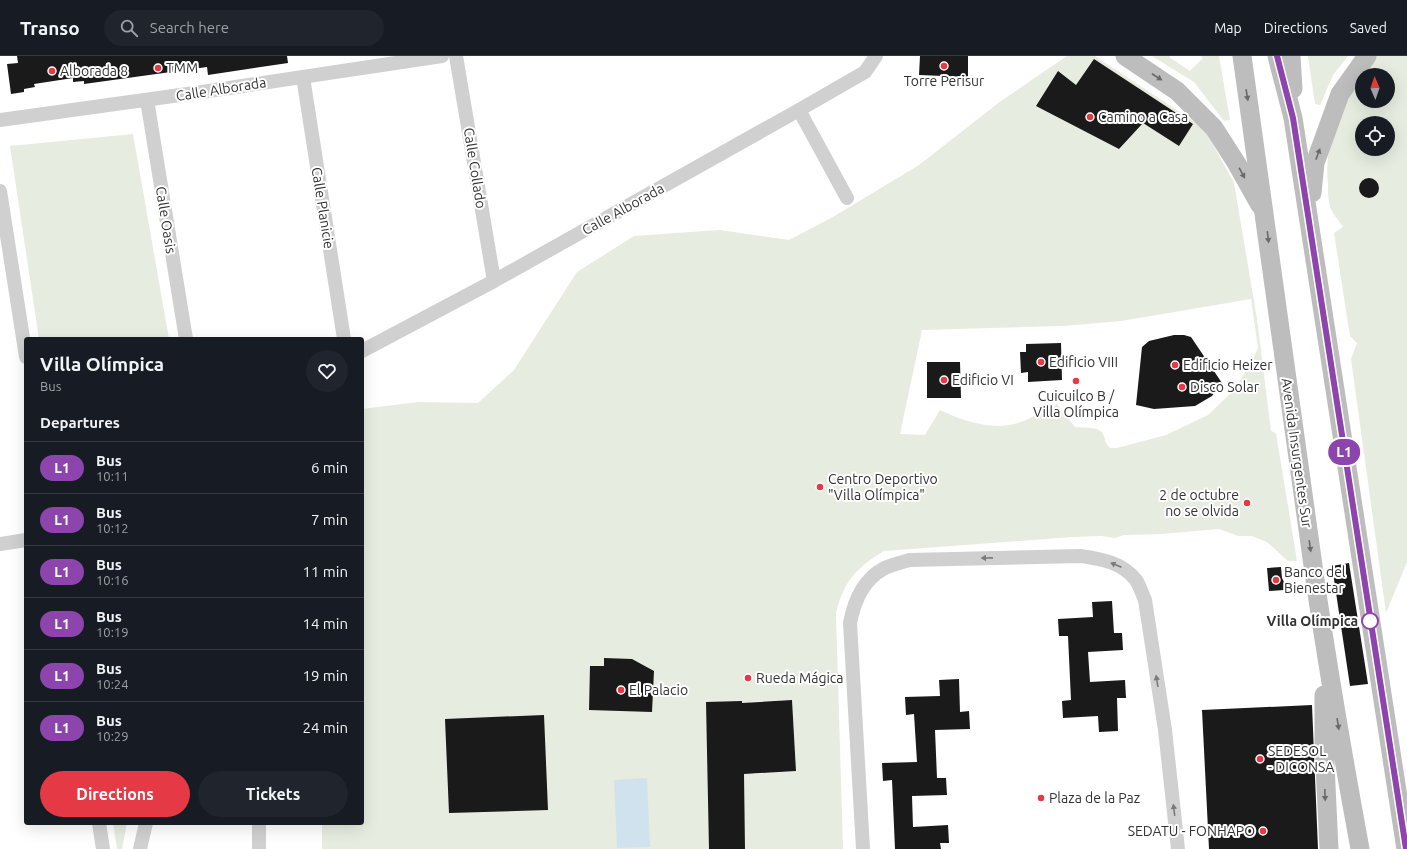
<!DOCTYPE html>
<html lang="en">
<head>
<meta charset="utf-8">
<style>
	:root { --surface:#171b24; --page:#20242c; --text:#f1f3f6; --muted:#9ea1a6; --line:#363941; --accent:#e63946 }
	body { margin:0; font-family:Ubuntu,sans-serif; background:var(--page); color:var(--text); height:100vh; display:flex; flex-direction:column; font-size:15px; white-space:nowrap }
	* { box-sizing:border-box; margin:0 }
	p { font-size:13px; color:var(--muted) }
	.icon { flex:none; width:22px; height:22px; fill:none; stroke:currentColor; stroke-width:2; stroke-linecap:round; stroke-linejoin:round }
	.map { position:relative; flex:1; overflow:hidden }
	.drawer { position:absolute; left:24px; top:281px; width:340px; height:488px; display:flex; flex-direction:column; background:var(--surface); border-radius:4px; box-shadow:0 4px 16px #0002 }
	.drawer>* { flex:none }
	.badge { padding:0 8px; border-radius:13px; font-size:14px; line-height:26px }
	.needle { width:26px; rotate:358deg }
	.buttons { position:absolute; left:1355px; top:12px; display:grid; gap:8px }
	.buttons a { display:grid; place-items:center; width:40px; height:40px; border-radius:50%; background:var(--surface); box-shadow:0 4px 16px #0002; font-size:20px }
	.map>.badge { position:absolute; translate:-50% -50%; box-shadow:0 0 0 2px #fff }
	h2 { padding:0 16px; font-size:15px; line-height:36px }
	.round { display:grid; place-items:center; flex:none; width:42px; height:42px; border-radius:21px; background:var(--page) }
	.headline { display:flex; align-items:center; justify-content:space-between; height:68px; padding:0 16px }
	h1 { font-size:19px; font-weight:700; line-height:30px }
	.primary-button { display:flex; gap:8px; margin-top:auto; padding:8px 16px }
	.primary-button a { flex:1; height:46px; border-radius:24px; background:var(--accent); color:#fff; font-size:16px; font-weight:700; line-height:46px; text-align:center }
	.primary-button a+a { background:var(--page); color:var(--text) }
	ul { padding:0; list-style:none }
	li { display:flex; align-items:center; gap:12px; height:52px; padding:0 16px; border-top:1px solid var(--line) }
	li div { flex:1 }
	li b { display:block; font-size:15px }
	li em { font-style:normal }
	li .badge { min-width:44px; font-weight:700; text-align:center }
	header { display:flex; align-items:center; gap:24px; box-sizing:border-box; height:56px; padding:0 20px; background:var(--surface); border-bottom:1px solid var(--line) }
	header strong { font-size:19px }
	nav { display:flex; gap:22px; margin-inline-start:auto; font-size:14px }
	.search { width:280px; height:36px; background:var(--page); display:flex; align-items:center; gap:10px; box-sizing:border-box; padding:0 14px; border-radius:22px; color:var(--muted); font-size:15px }
	.map>svg:first-child { display:block }
	.green { fill:#e6ecdf; fill-rule:evenodd }
	.water { fill:#cfe2ee }
	.building { fill:#1a1a1a }
	.lines { fill:none; stroke-linecap:round; stroke-linejoin:round }
	.street { stroke:#d0d0d0; stroke-width:14 }
	.secondary { stroke:#bdbdbd; stroke-width:19 }
	.oneway { fill:#6a6a6a }
	.oneway2 { fill:#7a7a7a }
	.line-casing { stroke:#fff; stroke-width:9 }
	.line { stroke:#8e44ad; stroke-width:6 }
	.poi-dot { fill:#e63946; stroke:#fff; stroke-width:1.5 }
	.stop-dot { fill:#fff; stroke:#8e44ad; stroke-width:2 }
	.labels { text-anchor:middle; dominant-baseline:central; stroke-width:4; stroke-linejoin:round; paint-order:stroke }
	.poi-label { font-size:14px; fill:#333; stroke:#fff; text-anchor:start }
	.street-label { font-size:14px; fill:#333; stroke:#fff }
	.stop-label { font-size:14px; font-weight:bold; fill:#333; stroke:#fff; text-anchor:end }
</style>
</head>
<body>
<header>
<strong>Transo</strong>
<div class="search"><svg class="icon" aria-label="search" viewBox="0 0 24 24"><circle cx="10" cy="10" r="6"/><path d="M15 15l6 6"/></svg>Search here</div>
<nav><a>Map</a><a>Directions</a><a>Saved</a></nav>
</header>
<div class="map">
<svg width="1407" height="793" viewBox="0 0 1407 793">
	<rect width="100%" height="100%" fill="#fff"/>
	<!-- green -->
	<path class="green" d="M 1067,0 L 1095,0 L 1204,72 L 1234,127 L 1257,263 L 1271,375 L 1276,377 L 1297,505 L 1288,505 L 1267,486 L 1252,480 L 1238,480 L 1219,473 L 1161,478 L 1124,479 L 1115,482 L 1101,480 L 1072,481 L 884,495 C 856,512 844,525 836,557 L 843,793 L 322,793 L 322,767 L 362,767 L 362,353 L 419,346 L 478,347 L 514,314 L 577,216 L 634,180 L 720,174 L 789,184 L 833,161 L 919,109 L 1001,45 ZM 1251,243 L 1258,292 L 1252,305 L 1234,334 L 1208,359 L 1166,379 L 1117,392 L 1110,392 C 1104,386 1106,384 1103,378 C 1099,370 1083,372 1075,371 L 1057,348 C 1044,354 1031,363 1018,367 C 992,375 963,365 940,354 L 925,379 L 900,378 L 922,274 L 1063,270 L 1121,265 ZM 792,644 L 796,715 L 753,718 L 750,646 Z
		M 1152,0 L 1170,0 L 1169,1 L 1190,15 L 1203,2 L 1201,0 L 1219,0 L 1230,64 L 1224,65 L 1194,26 Z
		M 1308,0 L 1348,0 L 1333,19 L 1320,49 L 1315,48 Z
		M 1375,0 L 1407,0 L 1407,506 L 1386,557 L 1351,303 L 1357,287 L 1350,280 L 1334,177 L 1343,171 C 1339,165 1332,157 1330,151 C 1328,144 1328,136 1328,129 C 1323,78 1345,39 1375,0 ZM 1362,19 L 1388,19 L 1388,45 L 1362,45 ZM 1362,67 L 1388,67 L 1388,93 L 1362,93 Z
		M 133,78 L 169,283 L 39,283 L 10,90 Z
		M 113,767 L 127,767 L 122,793 L 117,793 Z"/>
	<!-- water -->
	<path class="water" d="M 647,722 L 650,791 L 617,792 L 614,724 Z"/>
	<!-- building -->
	<path class="building" d="M 17,0 L 287,0 L 288,7 L 208,19 L 207,11 L 84,28 L 84,25 L 73,26 L 73,22 L 34,28 L 35,31 L 24,33 L 24,36 L 11,38 L 7,8 L 18,7 Z
		M 920,0 L 968,0 L 968,21 L 919,19 Z
		M 1094,3 L 1193,68 L 1179,90 L 1143,67 L 1119,93 L 1036,50 L 1058,15 L 1076,29 Z
		M1359 132a10 10 0 1 1 20 0a10 10 0 1 1-20 0Z
		M 1174,279 L 1184,279 L 1191,281 L 1222,327 L 1212,340 L 1195,350 L 1154,353 L 1136,349 L 1142,291 L 1149,285 Z
		M 1061,287 L 1062,324 L 1028,326 L 1028,316 L 1021,317 L 1020,296 L 1026,296 L 1026,288 Z
		M 927,306 L 960,306 L 961,342 L 927,342 Z
		M 1349,507 L 1368,628 L 1350,630 L 1332,510 Z
		M 1281,511 L 1282,522 L 1285,528 L 1284,534 L 1269,535 L 1267,512 Z
		M 1112,545 L 1114,577 L 1122,577 L 1123,594 L 1088,596 L 1090,626 L 1125,624 L 1126,642 L 1117,642 L 1118,675 L 1099,676 L 1098,660 L 1063,662 L 1062,645 L 1071,644 L 1068,580 L 1059,580 L 1058,563 L 1093,561 L 1092,546 Z
		M 604,602 L 632,603 L 654,615 L 652,656 L 589,654 L 590,610 L 604,610 Z
		M 959,623 L 960,656 L 969,655 L 970,673 L 935,674 L 937,722 L 946,722 L 947,739 L 912,740 L 913,771 L 948,769 L 949,787 L 940,787 L 941,793 L 895,793 L 892,724 L 883,725 L 882,707 L 917,706 L 914,658 L 906,659 L 905,641 L 940,640 L 939,624 Z
		M 792,644 L 796,715 L 744,718 L 745,793 L 709,793 L 706,646 L 742,645 L 742,647 Z
		M 1312,649 L 1318,793 L 1209,793 L 1202,654 Z
		M 544,659 L 548,754 L 449,757 L 445,663 Z"/>
	<g class="lines">
		<!-- street -->
		<path class="street" d="M 456,0 L 494,225
			M 303,21 L 344,283
			M 147,44 L 186,283
			M 799,54 L 847,142
			M 0,64 L 209,35 L 442,0
			M 0,135 L 26,301
			M 362,295 L 494,225 L 799,54 L 865,16 L 876,0
			M 0,488 L 26,484
			M 99,767 L 103,793
			M 259,767 L 259,793
			M 140,793 L 146,767
			M 863,793 L 850,567 C 854,546 863,524 883,513 C 890,509 901,507 909,504 L 1081,500 C 1101,503 1122,506 1136,524 C 1140,530 1142,538 1145,544 L 1165,674 L 1178,793"/>
		<!-- secondary -->
		<path class="secondary" d="M 1125,0 L 1177,35 L 1214,72 L 1237,108 L 1260,149
			M 1242,0 C 1268,177 1290,354 1316,531 C 1329,618 1344,706 1360,793
			M 1277,0 L 1293,62 L 1406,793
			M 1291,0 L 1293,33
			M 1312,137 L 1315,107 L 1340,38 L 1367,0
			M 1324,639 L 1324,687 L 1329,793"/>
	</g>
	<!-- one-way arrows -->
	<defs><path id="oneway-solid" d="M-6-.8H1V-3.2L6.5 0L1 3.2V.8H-6Z"/></defs>
	<g class="oneway">
		<use href="#oneway-solid" transform="translate(1157 21) rotate(33)"/>
		<use href="#oneway-solid" transform="translate(1247 39) rotate(81)"/>
		<use href="#oneway-solid" transform="translate(1318 98) rotate(-70)"/>
		<use href="#oneway-solid" transform="translate(1242 117) rotate(61)"/>
		<use href="#oneway-solid" transform="translate(1268 181) rotate(83)"/>
		<use href="#oneway-solid" transform="translate(1310 490) rotate(82)"/>
		<use href="#oneway-solid" transform="translate(1338 668) rotate(81)"/>
		<use href="#oneway-solid" transform="translate(1325 739) rotate(88)"/>
	</g>
	<g class="oneway2">
		<use href="#oneway-solid" transform="translate(987 502) rotate(179)"/>
		<use href="#oneway-solid" transform="translate(1116 509) rotate(-157)"/>
		<use href="#oneway-solid" transform="translate(1157 625) rotate(-99)"/>
		<use href="#oneway-solid" transform="translate(1174 754) rotate(-97)"/>
	</g>
	<g class="lines">
		<defs>
			<path id="line" d="M 1277,0 L 1293,62 L 1406,793"/>
		</defs>
		<!-- line casing -->
		<use href="#line" class="line-casing"/>
		<!-- line -->
		<use href="#line" class="line"/>
	</g>
	<!-- markers -->
	<g class="poi-dot">
		<circle cx="944" cy="10" r="4"/>
		<circle cx="158" cy="12" r="4"/>
		<circle cx="52" cy="15" r="4"/>
		<circle cx="1090" cy="61" r="4"/>
		<circle cx="1041" cy="306" r="4"/>
		<circle cx="1175" cy="309" r="4"/>
		<circle cx="944" cy="324" r="4"/>
		<circle cx="1076" cy="325" r="4"/>
		<circle cx="1182" cy="331" r="4"/>
		<circle cx="820" cy="431" r="4"/>
		<circle cx="1247" cy="447" r="4"/>
		<circle cx="1276" cy="524" r="4"/>
		<circle cx="748" cy="622" r="4"/>
		<circle cx="621" cy="634" r="4"/>
		<circle cx="1260" cy="703" r="4"/>
		<circle cx="1041" cy="742" r="4"/>
		<circle cx="1263" cy="775" r="4"/>
	</g>
	<circle class="stop-dot" cx="1370" cy="565" r="8"/>
	<g class="labels">
		<!-- poi labels -->
		<g class="poi-label">
			<text x="166" y="12">TMM</text>
			<text x="60" y="15">Alborada 8</text>
			<text x="944" y="25" text-anchor="middle">Torre Perisur</text>
			<text x="1098" y="61">Camino a Casa</text>
			<text x="1049" y="306">Edificio VIII</text>
			<text x="1183" y="309">Edificio Heizer</text>
			<text x="952" y="324">Edificio VI</text>
			<text x="1190" y="331">Disco Solar</text>
			<text x="1076" y="340" text-anchor="middle">Cuicuilco B /<tspan x="1076" dy="16">Villa Olímpica</tspan></text>
			<text x="828" y="423">Centro Deportivo<tspan x="828" dy="16">"Villa Olímpica"</tspan></text>
			<text x="1239" y="439" text-anchor="end">2 de octubre<tspan x="1239" dy="16">no se olvida</tspan></text>
			<text x="1284" y="516">Banco del<tspan x="1284" dy="16">Bienestar</tspan></text>
			<text x="756" y="622">Rueda Mágica</text>
			<text x="629" y="634">El Palacio</text>
			<text x="1268" y="695">SEDESOL<tspan x="1268" dy="16">- DICONSA</tspan></text>
			<text x="1049" y="742">Plaza de la Paz</text>
			<text x="1255" y="775" text-anchor="end">SEDATU - FONHAPO</text>
		</g>
		<!-- street labels -->
		<g class="street-label">
			<text transform="translate(221 33) rotate(-9)">Calle Alborada</text>
			<text transform="translate(475 112) rotate(81)">Calle Collado</text>
			<text transform="translate(323 152) rotate(81)">Calle Planicie</text>
			<text transform="translate(623 153) rotate(-29)">Calle Alborada</text>
			<text transform="translate(166 164) rotate(81)">Calle Oasis</text>
			<text transform="translate(1297 397) rotate(82)">Avenida Insurgentes Sur</text>
		</g>
		<!-- stop labels -->
		<g class="stop-label">
			<text x="1358" y="565">Villa Olímpica</text>
		</g>
	</g>
</svg>
<div class="buttons">
<a><svg class="needle" viewBox="-14 -14 28 28"><path d="M0-13l5 13h-10z" fill="#e53935"/><path d="M0 13l5-13h-10z" fill="#9ea1a6"/></svg></a>
<a><svg class="icon" aria-label="locate" viewBox="0 0 24 24"><circle cx="12" cy="12" r="6"/><path d="M12 2v4M12 18v4M2 12h4M18 12h4"/></svg></a>
</div>
<b class="badge" style="left:1344px;top:396px;background:#8e44ad;color:#fff">L1</b>
<section class="drawer">
<div class="headline"><div><h1>Villa Olímpica</h1><p>Bus</p></div><a class="round"><svg class="icon" aria-label="heart" viewBox="0 0 24 24"><path d="M12 20l-8-8c-3-5 5-10 8-4 3-6 11-1 8 4z"/></svg></a></div>
<h2>Departures</h2>
<ul>
<li><span class="badge" style="background:#8e44ad;color:#fff">L1</span><div><b>Bus</b><p>10:11</p></div><em>6 min</em></li>
<li><span class="badge" style="background:#8e44ad;color:#fff">L1</span><div><b>Bus</b><p>10:12</p></div><em>7 min</em></li>
<li><span class="badge" style="background:#8e44ad;color:#fff">L1</span><div><b>Bus</b><p>10:16</p></div><em>11 min</em></li>
<li><span class="badge" style="background:#8e44ad;color:#fff">L1</span><div><b>Bus</b><p>10:19</p></div><em>14 min</em></li>
<li><span class="badge" style="background:#8e44ad;color:#fff">L1</span><div><b>Bus</b><p>10:24</p></div><em>19 min</em></li>
<li><span class="badge" style="background:#8e44ad;color:#fff">L1</span><div><b>Bus</b><p>10:29</p></div><em>24 min</em></li>
</ul>
<div class="primary-button"><a>Directions</a><a>Tickets</a></div>
</section>
</div>
</body>
</html>
